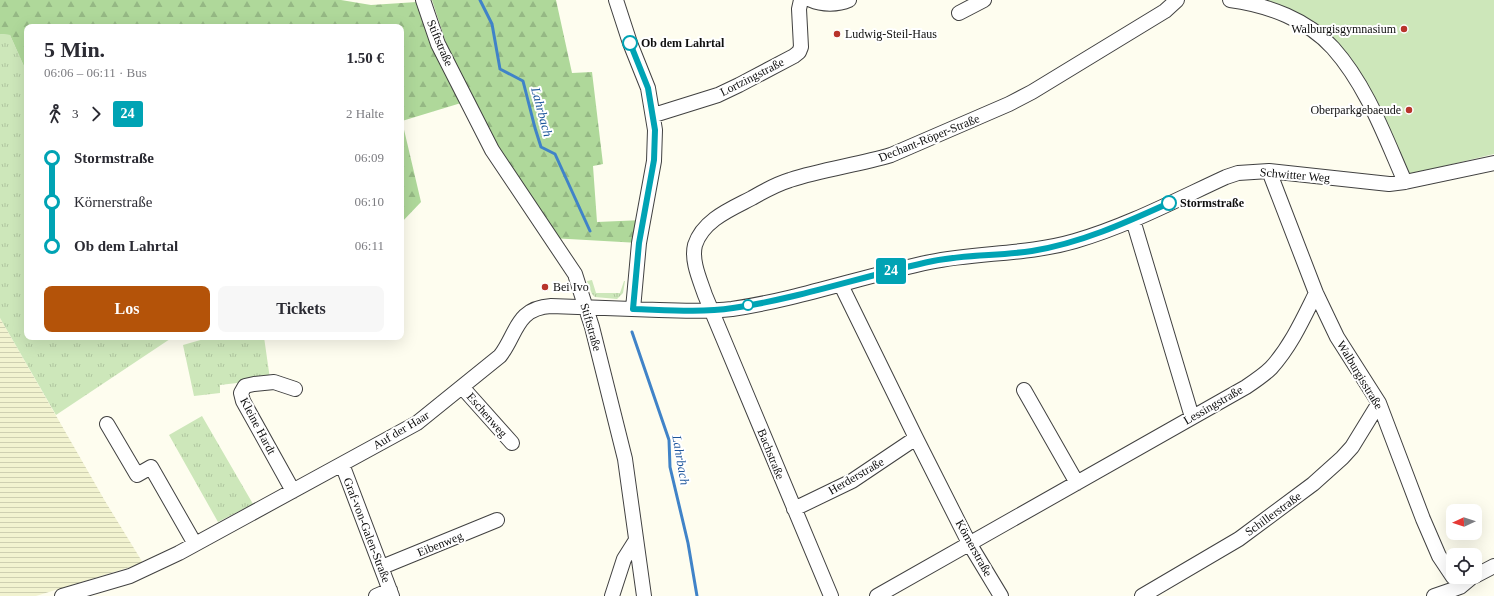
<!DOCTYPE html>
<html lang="de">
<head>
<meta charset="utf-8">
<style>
	:root { --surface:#fff; --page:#f7f7f7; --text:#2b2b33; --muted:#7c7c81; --accent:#b45309 }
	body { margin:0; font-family:Georgia,serif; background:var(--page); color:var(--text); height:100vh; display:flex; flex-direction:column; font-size:15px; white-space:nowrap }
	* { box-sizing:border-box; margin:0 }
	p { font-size:13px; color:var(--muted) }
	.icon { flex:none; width:22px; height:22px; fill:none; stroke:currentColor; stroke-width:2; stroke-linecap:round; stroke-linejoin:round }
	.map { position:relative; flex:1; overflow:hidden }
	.side { position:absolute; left:24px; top:24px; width:380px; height:316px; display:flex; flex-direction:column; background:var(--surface); border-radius:8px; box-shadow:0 4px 16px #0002 }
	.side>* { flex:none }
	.badge { padding:0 8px; border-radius:3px; font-size:14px; line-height:26px }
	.needle { width:26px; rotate:267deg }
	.fabs { position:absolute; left:1446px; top:504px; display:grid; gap:8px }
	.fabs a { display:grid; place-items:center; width:36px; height:36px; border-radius:8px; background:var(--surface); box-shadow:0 4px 16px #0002; font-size:20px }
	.map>.badge { position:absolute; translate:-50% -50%; box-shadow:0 0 0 2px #fff }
	.legs { display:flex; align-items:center; gap:6px; height:44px; padding:0 20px; font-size:13px }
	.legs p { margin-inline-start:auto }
	.overview { display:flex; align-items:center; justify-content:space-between; height:68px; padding:0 20px }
	h1 { font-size:22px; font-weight:700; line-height:30px }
	.button { display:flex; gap:8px; margin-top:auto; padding:8px 20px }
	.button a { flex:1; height:46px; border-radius:8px; background:var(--accent); color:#fff; font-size:16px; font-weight:700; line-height:46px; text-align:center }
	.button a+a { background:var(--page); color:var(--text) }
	ul { padding:0 20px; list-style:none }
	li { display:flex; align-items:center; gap:14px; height:44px; font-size:15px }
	li i { display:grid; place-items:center; width:6px; height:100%; margin:0 5px; background:currentColor }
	li i::after { content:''; width:10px; height:10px; margin:-5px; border:3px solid; border-radius:50%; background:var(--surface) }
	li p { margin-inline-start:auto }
	li:first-child i { background:linear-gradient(#0000 50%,currentColor 0) }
	li:last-child i { background:linear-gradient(currentColor 50%,#0000 0) }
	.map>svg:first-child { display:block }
	.farmland { fill:url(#farmland-rules) }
	.grass { fill:url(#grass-tufts) }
	.forest { fill:url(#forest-firs) }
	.park { fill:#cde7ba }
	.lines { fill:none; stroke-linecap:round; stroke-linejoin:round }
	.stream { stroke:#4083c8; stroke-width:3 }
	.minor-casing { stroke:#414141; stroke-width:16 }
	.minor { stroke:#fff; stroke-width:14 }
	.line-1-casing { stroke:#fff; stroke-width:9 }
	.line-1 { stroke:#00a3b4; stroke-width:6 }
	.poi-dot { fill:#b8342b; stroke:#fff; stroke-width:1.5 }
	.stop-1-dot { fill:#fff; stroke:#00a3b4; stroke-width:2 }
	.labels { text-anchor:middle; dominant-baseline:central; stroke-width:4; stroke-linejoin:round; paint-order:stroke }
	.poi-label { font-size:12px; fill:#0e0e0e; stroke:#fff; text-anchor:end }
	.street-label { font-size:12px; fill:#0e0e0e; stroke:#fff }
	.stop-label { font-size:12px; font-weight:bold; fill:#0e0e0e; stroke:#fff; text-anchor:start }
	.water-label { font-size:13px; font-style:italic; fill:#1c559b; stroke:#fff }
</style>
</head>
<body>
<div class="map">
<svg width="1494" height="596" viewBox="0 0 1494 596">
	<defs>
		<pattern id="farmland-rules" width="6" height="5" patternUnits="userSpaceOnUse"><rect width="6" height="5" fill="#f2f3d0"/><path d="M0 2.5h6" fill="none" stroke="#cecfb1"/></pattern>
		<pattern id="grass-tufts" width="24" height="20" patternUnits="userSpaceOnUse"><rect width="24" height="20" fill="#cde7ba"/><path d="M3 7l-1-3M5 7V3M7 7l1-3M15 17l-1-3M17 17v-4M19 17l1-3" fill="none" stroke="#afc59f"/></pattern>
		<pattern id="forest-firs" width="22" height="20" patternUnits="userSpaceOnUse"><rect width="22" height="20" fill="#afd89a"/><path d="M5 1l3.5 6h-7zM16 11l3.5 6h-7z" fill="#95b884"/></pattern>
	</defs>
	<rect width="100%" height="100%" fill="#fefdef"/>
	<!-- farmland -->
	<path class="farmland" d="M 0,318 L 105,501 L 143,563 L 36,596 L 0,596 Z"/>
	<!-- grass -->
	<path class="grass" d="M 0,34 L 10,35 L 27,73 L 27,337 L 173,337 L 56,415 L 0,318 Z
		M 592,280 L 596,293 L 620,293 L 624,281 L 625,281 L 623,293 L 617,299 L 595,297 L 592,294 L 587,281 Z
		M 211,337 L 264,337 L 270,379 L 220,385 L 220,393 L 194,396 L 183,345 Z
		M 202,416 L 253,504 L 218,522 L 169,435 Z"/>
	<!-- forest -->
	<path class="forest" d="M 0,0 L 341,0 L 371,5 L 417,2 L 431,46 L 461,103 L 402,121 L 421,202 L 401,223 L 401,27 L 27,27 L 27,73 L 10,35 L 0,34 Z
		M 432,0 L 556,0 L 572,73 L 592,72 L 603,164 L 593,166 L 597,222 L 643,220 L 639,243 L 551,238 L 469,104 L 446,43 Z"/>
	<!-- park -->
	<path class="park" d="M 1256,0 L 1494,0 L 1494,154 L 1407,175 L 1339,46 Z"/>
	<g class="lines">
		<!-- stream -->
		<path class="stream" d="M 480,0 L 492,24 L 500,69 L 523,81 L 535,128 L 541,147 L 555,154 L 590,231
			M 632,332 L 669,440 L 670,467 L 688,543 L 697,596"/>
		<defs>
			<path id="minor" d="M 423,0 L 438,44 L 492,150 L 575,274 L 592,327 L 625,459 L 644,596
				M 616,0 L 630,43 L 648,88 L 655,130 L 654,161 L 639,243 L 633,309
				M 811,0 C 822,5 838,5 849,0
				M 1230,0 C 1268,5 1308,20 1333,48 C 1367,86 1385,137 1405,182
				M 959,13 L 984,0
				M 654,115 L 718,95 L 739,85 L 794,56 L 799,52 L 801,47 L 799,9 L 801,0
				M 1269,171 L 1316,293 L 1337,337 L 1379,403 L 1423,519 L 1439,556 L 1453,577
				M 1133,220 L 1192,417
				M 841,285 L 916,438 L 969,543 L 1001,596
				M 462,387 L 512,443
				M 1024,390 L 1077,483
				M 107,424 L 137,475 L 151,467 L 195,544
				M 342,464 L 392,596
				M 293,491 L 243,401 L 241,393 L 245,386 L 254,384 L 274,382 L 295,389
				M 794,509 L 852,481 L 916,438
				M 382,567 L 497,520
				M 1475,576 L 1494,566
				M 62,596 L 130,576 L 179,553 L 417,423 L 500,356 C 517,334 516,308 551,306 C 587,307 623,309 659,310 C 683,311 708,312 732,309 C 799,299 863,276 930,262 C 978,252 1027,255 1075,241 C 1127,226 1176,200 1226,177 L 1238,173 L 1269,171 L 1389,184 L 1405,182 L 1494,163
				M 376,596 L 390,590
				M 612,596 L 624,559 L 636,540
				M 831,596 L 705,295 C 700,280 691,261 695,245 C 703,220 731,209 752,198 C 764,191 777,184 790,180 C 823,169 858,165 891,155 L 1009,104 L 1032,92 L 1165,11 L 1177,0
				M 877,596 L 1246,387 C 1255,381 1264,375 1271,368 C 1291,346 1303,319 1316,293
				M 1142,596 L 1239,539 L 1313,484 L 1342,458 L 1352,447 L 1379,403
				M 1434,596 L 1460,587 L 1472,577"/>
		</defs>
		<!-- minor casing -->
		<use href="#minor" class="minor-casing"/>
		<!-- minor -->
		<use href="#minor" class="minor"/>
	</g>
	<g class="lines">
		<defs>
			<path id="line-1" d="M 630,43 L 648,88 L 655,130 L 654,160 L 639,243 L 633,309 C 666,310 700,313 733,308 C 801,298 866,275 933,261 C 966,254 999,256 1032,251 C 1081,243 1125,223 1169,203"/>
		</defs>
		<!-- line-1 casing -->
		<use href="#line-1" class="line-1-casing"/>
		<!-- line-1 -->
		<use href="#line-1" class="line-1"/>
	</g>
	<!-- markers -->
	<g class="poi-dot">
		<circle cx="1404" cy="29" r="4"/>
		<circle cx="837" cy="34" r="4"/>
		<circle cx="1409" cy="110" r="4"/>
		<circle cx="545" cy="287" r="4"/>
	</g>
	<g class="stop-1-dot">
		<circle cx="630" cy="43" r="7"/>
		<circle cx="1169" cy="203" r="7"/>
		<circle cx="748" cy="305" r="5"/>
	</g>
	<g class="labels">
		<!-- poi labels -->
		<g class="poi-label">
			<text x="1396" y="29">Walburgisgymnasium</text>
			<text x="845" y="34" text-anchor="start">Ludwig-Steil-Haus</text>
			<text x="1401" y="110">Oberparkgebaeude</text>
			<text x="553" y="287" text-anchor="start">Bei Ivo</text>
		</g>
		<!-- street labels -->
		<g class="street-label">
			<text transform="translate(440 43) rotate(67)">Stiftstraße</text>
			<text transform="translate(752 77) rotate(-27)">Lortzingstraße</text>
			<text transform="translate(929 138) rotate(-22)">Dechant-Röper-Straße</text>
			<text transform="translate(1295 175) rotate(5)">Schwitter Weg</text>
			<text transform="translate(591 327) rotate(74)">Stiftstraße</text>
			<text transform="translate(1360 375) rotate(59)">Walburgisstraße</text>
			<text transform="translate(1213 405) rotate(-30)">Lessingstraße</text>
			<text transform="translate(487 415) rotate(49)">Eschenweg</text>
			<text transform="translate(258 426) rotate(62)">Kleine Hardt</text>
			<text transform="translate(401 430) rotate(-31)">Auf der Haar</text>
			<text transform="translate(771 454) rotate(68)">Bachstraße</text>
			<text transform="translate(856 476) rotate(-30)">Herderstraße</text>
			<text transform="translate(1273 514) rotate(-36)">Schillerstraße</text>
			<text transform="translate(367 530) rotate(69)">Graf-von-Galen-Straße</text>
			<text transform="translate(440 544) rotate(-22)">Eibenweg</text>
			<text transform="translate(974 548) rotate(61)">Körnerstraße</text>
		</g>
		<!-- stop labels -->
		<g class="stop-label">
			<text x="641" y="43">Ob dem Lahrtal</text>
			<text x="1180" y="203">Stormstraße</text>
		</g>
		<!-- water labels -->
		<g class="water-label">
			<text transform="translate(542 112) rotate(75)">Lahrbach</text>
			<text transform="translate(681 460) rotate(80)">Lahrbach</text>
		</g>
	</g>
</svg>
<div class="fabs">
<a><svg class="needle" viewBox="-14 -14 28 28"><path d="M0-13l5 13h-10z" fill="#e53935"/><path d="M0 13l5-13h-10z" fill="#7c7c81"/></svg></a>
<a><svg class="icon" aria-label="locate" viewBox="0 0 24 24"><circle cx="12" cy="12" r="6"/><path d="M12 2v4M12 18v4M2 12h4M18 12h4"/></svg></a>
</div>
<b class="badge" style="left:891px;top:271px;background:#00a3b4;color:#fff">24</b>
<section class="side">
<div class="overview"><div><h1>5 Min.</h1><p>06:06 – 06:11 · Bus</p></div><b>1.50 €</b></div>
<div class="legs"><svg class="icon" aria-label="walk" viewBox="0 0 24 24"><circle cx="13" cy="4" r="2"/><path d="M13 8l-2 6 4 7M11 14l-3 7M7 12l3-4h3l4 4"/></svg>3<svg class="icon" aria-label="forward" viewBox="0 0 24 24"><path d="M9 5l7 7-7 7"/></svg><b class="badge" style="background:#00a3b4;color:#fff">24</b><p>2 Halte</p></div>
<ul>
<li><i style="color:#00a3b4"></i><b>Stormstraße</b><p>06:09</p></li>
<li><i style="color:#00a3b4"></i><span>Körnerstraße</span><p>06:10</p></li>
<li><i style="color:#00a3b4"></i><b>Ob dem Lahrtal</b><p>06:11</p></li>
</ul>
<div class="button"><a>Los</a><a>Tickets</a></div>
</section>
</div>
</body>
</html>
